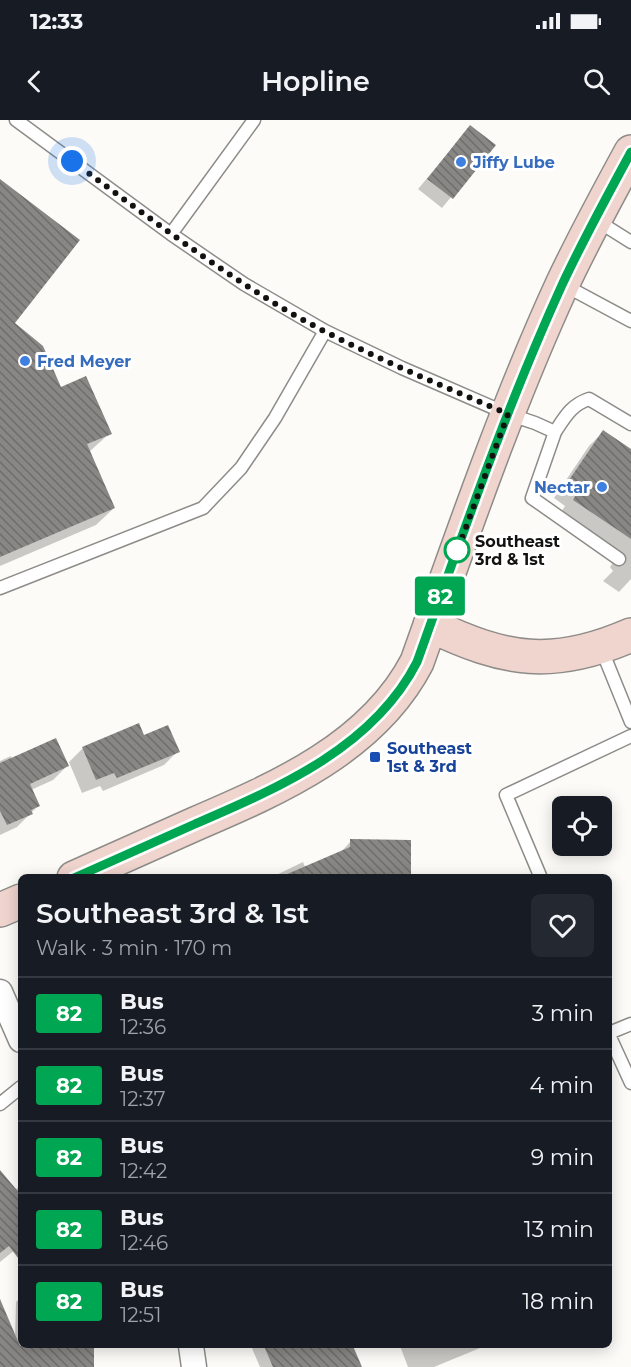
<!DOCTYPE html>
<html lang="en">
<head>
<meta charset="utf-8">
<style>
	:root { --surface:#171b24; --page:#242831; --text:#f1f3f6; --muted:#9ea1a6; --line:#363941 }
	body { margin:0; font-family:Montserrat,sans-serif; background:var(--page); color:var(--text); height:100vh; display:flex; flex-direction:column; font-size:22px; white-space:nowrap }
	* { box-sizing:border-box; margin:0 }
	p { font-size:20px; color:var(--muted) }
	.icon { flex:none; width:33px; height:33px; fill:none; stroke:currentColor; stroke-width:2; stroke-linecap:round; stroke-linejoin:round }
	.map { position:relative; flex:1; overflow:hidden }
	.details { position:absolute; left:18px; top:754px; width:594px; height:474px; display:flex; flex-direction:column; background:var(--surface); border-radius:9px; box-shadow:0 3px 15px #0003 }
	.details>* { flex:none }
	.badge { padding:0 12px; border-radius:4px; font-size:21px; line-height:39px }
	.buttons { position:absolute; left:552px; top:676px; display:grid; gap:12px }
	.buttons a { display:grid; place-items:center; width:60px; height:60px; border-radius:9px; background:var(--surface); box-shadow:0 3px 15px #0003; font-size:30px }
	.you { position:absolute; width:30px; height:30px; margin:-15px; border:4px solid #fff; border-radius:50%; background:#1a73e8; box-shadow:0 0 0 9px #1a73e833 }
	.map>.badge { position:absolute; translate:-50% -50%; box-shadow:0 0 0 3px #fff }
	.round { display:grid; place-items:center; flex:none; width:63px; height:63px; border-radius:9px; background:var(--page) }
	.summary { display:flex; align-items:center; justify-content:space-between; height:102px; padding:0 18px }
	h1 { font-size:28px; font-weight:600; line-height:45px }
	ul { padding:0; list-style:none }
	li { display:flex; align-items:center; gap:18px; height:72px; padding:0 18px; border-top:2px solid var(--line) }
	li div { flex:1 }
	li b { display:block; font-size:22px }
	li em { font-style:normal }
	li .badge { min-width:66px; font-weight:700; text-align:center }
	.status { display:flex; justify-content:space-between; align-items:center; height:42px; padding:0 30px; background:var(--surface); direction:ltr }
	.status svg { height:16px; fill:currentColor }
	header { display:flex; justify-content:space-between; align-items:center; height:78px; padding:0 18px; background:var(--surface); font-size:27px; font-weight:600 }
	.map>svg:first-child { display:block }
	.shadow { fill:#0003 }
	.building { fill:url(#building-back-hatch) }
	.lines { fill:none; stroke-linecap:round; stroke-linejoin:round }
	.lane-casing { stroke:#8e8c89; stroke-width:15 }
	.street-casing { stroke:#8e8c89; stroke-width:27 }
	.secondary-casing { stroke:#8e8c89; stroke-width:36 }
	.lane { stroke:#fff; stroke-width:12 }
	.street { stroke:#fff; stroke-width:24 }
	.secondary { stroke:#f0d4ce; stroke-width:33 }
	.line-casing { stroke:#fff; stroke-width:14 }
	.line { stroke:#00a651; stroke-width:9 }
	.walk { stroke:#131211; stroke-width:6; stroke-dasharray:0 10.8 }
	.shop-dot { fill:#3f7fe0; stroke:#fff; stroke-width:2 }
	.stop-dot { fill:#fff; stroke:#00a651; stroke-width:3 }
	.transit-dot { fill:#1a4fb4; stroke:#fff; stroke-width:2 }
	.labels { text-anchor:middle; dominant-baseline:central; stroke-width:6; stroke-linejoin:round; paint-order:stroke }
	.shop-label { font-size:16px; font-weight:bold; fill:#366cbe; stroke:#fff; text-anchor:start }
	.stop-label { font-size:16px; font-weight:bold; fill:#131211; stroke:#fff; text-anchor:start }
	.transit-label { font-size:16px; font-weight:bold; fill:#164399; stroke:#fff; text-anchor:start }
</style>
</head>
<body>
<div class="status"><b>12:33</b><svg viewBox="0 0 49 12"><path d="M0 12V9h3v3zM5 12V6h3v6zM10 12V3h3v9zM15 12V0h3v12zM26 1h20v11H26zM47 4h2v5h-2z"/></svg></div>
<header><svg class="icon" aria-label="back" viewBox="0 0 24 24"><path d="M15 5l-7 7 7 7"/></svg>Hopline<svg class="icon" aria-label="search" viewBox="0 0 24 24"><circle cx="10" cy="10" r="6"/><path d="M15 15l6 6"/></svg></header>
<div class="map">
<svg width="631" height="1247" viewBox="0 0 631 1247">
	<defs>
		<pattern id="building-back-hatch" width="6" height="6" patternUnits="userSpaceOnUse" patternTransform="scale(1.5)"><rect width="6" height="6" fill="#898784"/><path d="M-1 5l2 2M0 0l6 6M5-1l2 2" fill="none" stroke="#6f6d6b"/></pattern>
	</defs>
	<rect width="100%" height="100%" fill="#fdfbf7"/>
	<!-- shadow -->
	<path class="shadow" d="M 470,7 L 494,25 L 442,88 L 418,69 Z
		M 0,61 L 13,203 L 61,268 L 110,313 L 89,332 L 114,388 L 96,405 L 0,446 Z
		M 603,312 L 631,331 L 631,459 L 619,472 L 603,461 L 613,451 L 610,447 L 619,434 L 560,394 L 565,386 L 554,378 L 589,326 Z
		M 83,628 L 178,631 L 164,645 L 103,671 L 100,666 L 82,673 L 69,642 Z
		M 11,636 L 12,639 L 67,646 L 53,660 L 31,670 L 38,686 L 17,707 L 0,715 L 0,641 Z
		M 351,721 L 409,758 L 270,758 L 303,742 L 305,747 L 341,732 Z
		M 0,1052 L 15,1070 L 21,1065 L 21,1125 L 0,1142 Z
		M 21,1177 L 21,1226 L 93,1226 L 93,1247 L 0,1247 L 0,1186 L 15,1218 L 16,1182 Z
		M 251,1226 L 347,1226 L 355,1244 L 361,1247 L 260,1247 Z
		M 400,1226 L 485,1226 L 434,1247 L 408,1247 Z"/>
	<!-- building -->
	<path class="building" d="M 470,5 L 496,25 L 453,79 L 427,59 Z
		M 0,59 L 80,120 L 15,203 L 43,226 L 61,267 L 86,256 L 112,314 L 87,324 L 115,388 L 0,437 Z
		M 603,310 L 631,329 L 631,419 L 573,380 L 578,371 L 567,363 Z
		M 139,603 L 144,615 L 168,605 L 180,632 L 117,658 L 114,653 L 96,660 L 82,627 Z
		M 56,618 L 69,646 L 30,664 L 40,686 L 31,690 L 33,694 L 7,705 L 0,691 L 0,643 Z
		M 350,719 L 411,720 L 411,758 L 278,758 L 350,727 Z
		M 0,1050 L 21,1075 L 21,1142 L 9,1126 L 0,1133 Z
		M 0,1179 L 20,1226 L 94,1226 L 94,1247 L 0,1247 Z
		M 264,1226 L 353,1226 L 362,1247 L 273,1247 Z"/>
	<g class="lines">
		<defs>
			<path id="lane" d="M 16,0 L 171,114
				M 254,0 L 171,114 L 244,164 L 325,211 L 402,248 L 508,294 L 535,303 L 555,312 C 565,297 571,285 589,279 L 631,304
				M 596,100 L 631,122
				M 564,165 L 631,201
				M 555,312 L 532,378 L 619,439
				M 0,468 L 203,388 L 241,348 L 275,298 L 325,211
				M 601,528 L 631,602
				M 541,758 L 506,675 L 631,616
				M 609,913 L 631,904
				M 609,915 L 631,963
				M 0,984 L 21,967"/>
			<path id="street" d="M 0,872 L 21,920
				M 191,1226 L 194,1247"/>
			<path id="secondary" d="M 430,505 C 505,541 553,549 631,515
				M 74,758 C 114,740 155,722 195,704 C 279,668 373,627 417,542 C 462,416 506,287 562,165 C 583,120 607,76 631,32
				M 0,790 L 21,781"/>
		</defs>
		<!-- lane casing -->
		<use href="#lane" class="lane-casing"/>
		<!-- street casing -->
		<use href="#street" class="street-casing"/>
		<!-- secondary casing -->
		<use href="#secondary" class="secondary-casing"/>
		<!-- lane -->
		<use href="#lane" class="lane"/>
		<!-- street -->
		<use href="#street" class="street"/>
		<!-- secondary -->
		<use href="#secondary" class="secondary"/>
	</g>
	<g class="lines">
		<defs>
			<path id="line" d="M 74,758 C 114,740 155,722 195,704 C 278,668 373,628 417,542 C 462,416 506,288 562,165 C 583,120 607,76 631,32"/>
		</defs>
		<!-- line casing -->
		<use href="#line" class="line-casing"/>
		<!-- line -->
		<use href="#line" class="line"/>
		<!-- walk -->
		<path class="walk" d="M 72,41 C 143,93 213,147 289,192 C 359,232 434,262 508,294 L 456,434 L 457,430"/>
	</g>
	<!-- markers -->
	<g class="shop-dot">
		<circle cx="461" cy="42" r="6"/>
		<circle cx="25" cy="241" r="6"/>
		<circle cx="602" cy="367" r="6"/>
	</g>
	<circle class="stop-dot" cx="457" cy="430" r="12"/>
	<rect class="transit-dot" x="369" y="631" width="12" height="12" rx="3"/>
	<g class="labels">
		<!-- shop labels -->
		<g class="shop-label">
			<text x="473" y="42">Jiffy Lube</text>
			<text x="37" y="241">Fred Meyer</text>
			<text x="590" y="367" text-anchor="end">Nectar</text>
		</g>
		<!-- stop labels -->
		<g class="stop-label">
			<text x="475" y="421">Southeast<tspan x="475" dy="18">3rd &amp; 1st</tspan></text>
		</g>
		<!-- transit labels -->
		<g class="transit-label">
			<text x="387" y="628">Southeast<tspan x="387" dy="18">1st &amp; 3rd</tspan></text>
		</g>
	</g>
</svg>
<div class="buttons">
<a><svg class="icon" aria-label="locate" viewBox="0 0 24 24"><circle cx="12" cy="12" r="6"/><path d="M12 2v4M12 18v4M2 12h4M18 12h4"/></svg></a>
</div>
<div class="you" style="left:72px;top:41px"></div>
<b class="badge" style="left:440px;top:476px;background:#00a651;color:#fff">82</b>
<section class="details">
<div class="summary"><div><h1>Southeast 3rd &amp; 1st</h1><p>Walk · 3 min · 170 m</p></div><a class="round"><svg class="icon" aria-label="heart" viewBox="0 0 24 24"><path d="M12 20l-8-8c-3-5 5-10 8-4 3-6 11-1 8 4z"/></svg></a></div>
<ul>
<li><span class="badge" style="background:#00a651;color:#fff">82</span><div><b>Bus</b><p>12:36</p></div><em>3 min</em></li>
<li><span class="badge" style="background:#00a651;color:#fff">82</span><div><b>Bus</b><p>12:37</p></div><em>4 min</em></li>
<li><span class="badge" style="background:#00a651;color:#fff">82</span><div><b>Bus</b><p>12:42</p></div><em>9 min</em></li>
<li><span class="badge" style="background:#00a651;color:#fff">82</span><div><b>Bus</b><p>12:46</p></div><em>13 min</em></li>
<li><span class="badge" style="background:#00a651;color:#fff">82</span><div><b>Bus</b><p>12:51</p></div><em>18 min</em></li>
</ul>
</section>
</div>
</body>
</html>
